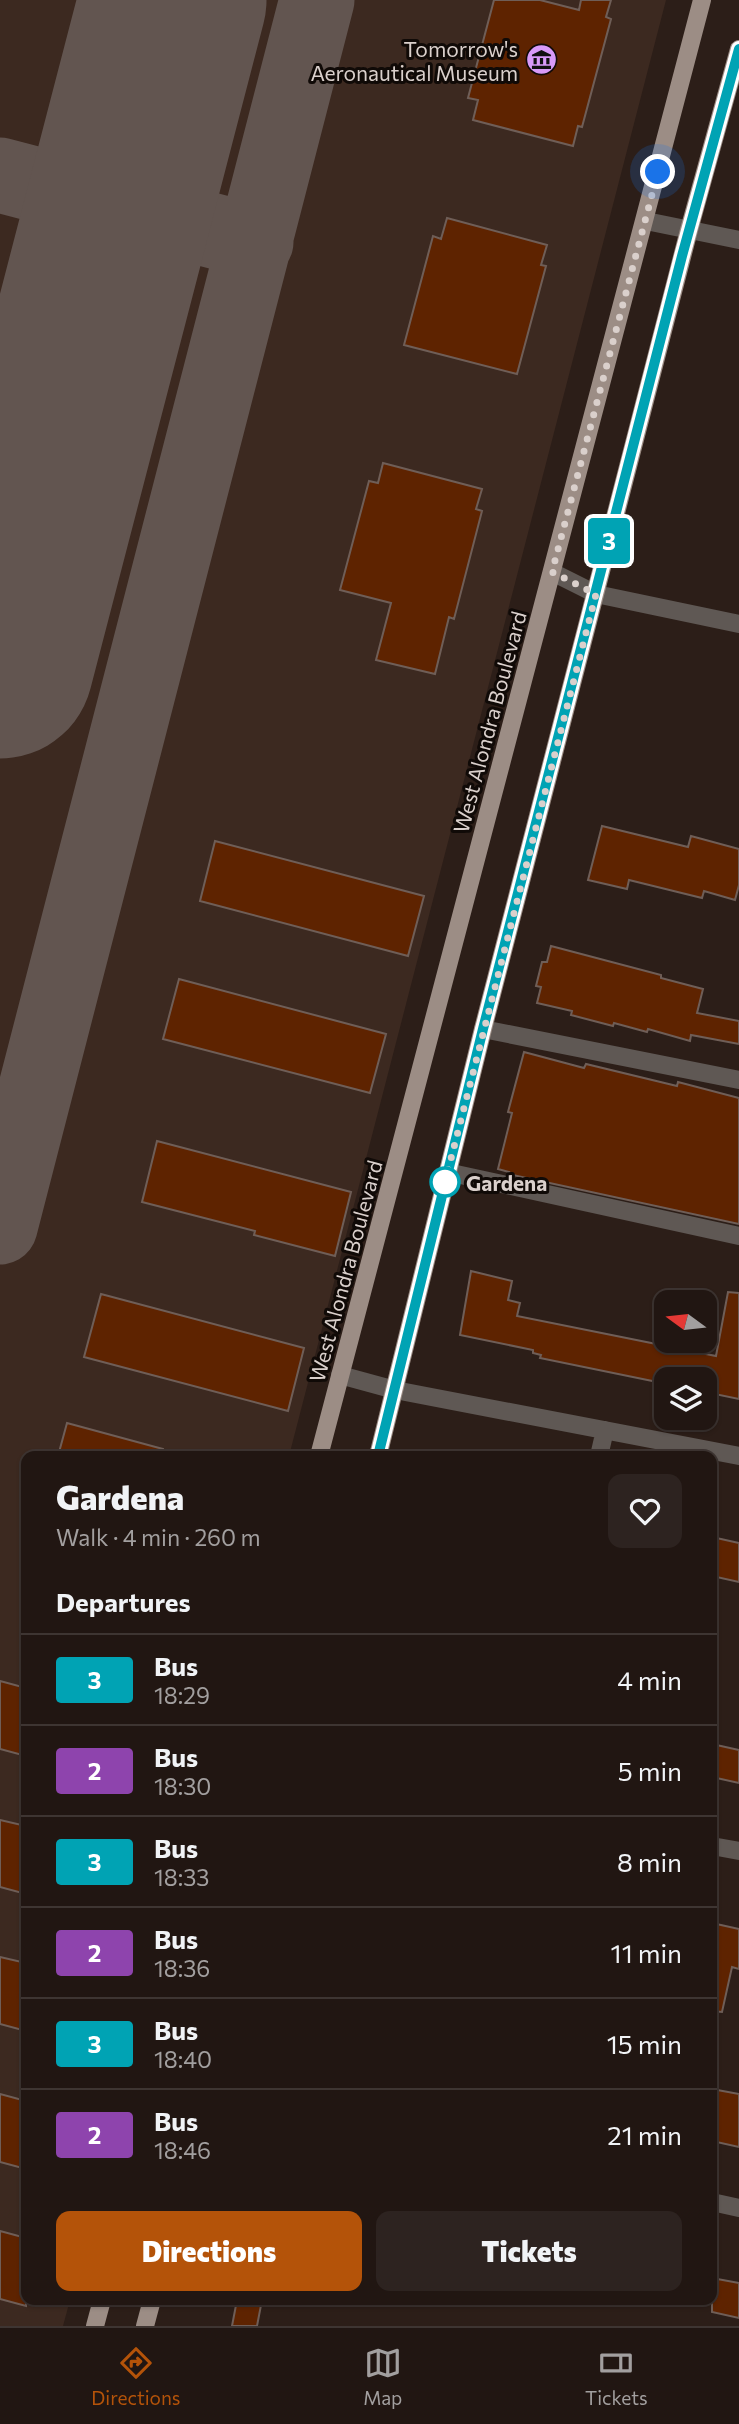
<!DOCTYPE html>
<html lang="en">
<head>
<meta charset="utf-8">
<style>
	:root { --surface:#211612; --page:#2d2320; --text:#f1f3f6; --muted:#a29f9f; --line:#3e3532; --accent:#b45309 }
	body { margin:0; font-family:Commissioner,sans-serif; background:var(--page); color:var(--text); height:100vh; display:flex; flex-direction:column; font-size:26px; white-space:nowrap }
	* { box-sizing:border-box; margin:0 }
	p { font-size:23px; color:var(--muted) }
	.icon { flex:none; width:38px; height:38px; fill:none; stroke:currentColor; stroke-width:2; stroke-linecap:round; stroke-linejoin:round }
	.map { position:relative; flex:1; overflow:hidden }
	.details { position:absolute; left:21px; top:1451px; width:696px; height:854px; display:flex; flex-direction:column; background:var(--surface); border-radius:14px; box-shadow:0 2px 5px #0004,0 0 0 2px var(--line) }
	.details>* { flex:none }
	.badge { padding:0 14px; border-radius:5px; font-size:24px; line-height:46px }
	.needle { width:46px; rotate:285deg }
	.buttons { position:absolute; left:654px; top:1290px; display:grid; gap:14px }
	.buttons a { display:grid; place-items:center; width:63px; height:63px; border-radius:14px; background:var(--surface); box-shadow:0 2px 5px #0004,0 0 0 2px var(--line); font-size:35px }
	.you { position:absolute; width:35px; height:35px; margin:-18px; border:5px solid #fff; border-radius:50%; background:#1a73e8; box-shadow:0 0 0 10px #1a73e833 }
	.map>.badge { position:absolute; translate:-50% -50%; box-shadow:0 0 0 4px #fff }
	h2 { padding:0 35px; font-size:26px; line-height:63px }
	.round { display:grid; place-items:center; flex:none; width:74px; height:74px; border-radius:14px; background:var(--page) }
	.overview { display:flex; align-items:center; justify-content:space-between; height:119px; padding:0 35px }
	h1 { font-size:33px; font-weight:800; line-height:52px }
	.primary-button { display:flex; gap:14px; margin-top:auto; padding:14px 35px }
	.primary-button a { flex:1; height:80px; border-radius:14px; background:var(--accent); color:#fff; font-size:28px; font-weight:800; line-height:80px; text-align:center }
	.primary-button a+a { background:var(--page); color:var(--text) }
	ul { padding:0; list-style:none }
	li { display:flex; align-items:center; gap:21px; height:91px; padding:0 35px; border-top:2px solid var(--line) }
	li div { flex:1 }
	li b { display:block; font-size:26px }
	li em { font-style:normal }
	li .badge { min-width:77px; font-weight:700; text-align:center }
	.tab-bar { display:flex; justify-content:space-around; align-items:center; height:98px; border-top:2px solid var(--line); background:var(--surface); font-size:19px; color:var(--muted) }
	.tab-bar a { display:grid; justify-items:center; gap:4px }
	.tab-bar .current { color:var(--accent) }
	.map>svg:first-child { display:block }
	.built { fill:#3c2920 }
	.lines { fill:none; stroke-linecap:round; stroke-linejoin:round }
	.taxiway { stroke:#625550; stroke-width:75 }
	.runway { stroke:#625550; stroke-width:187 }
	.building { fill:#5e2300; stroke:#6f5e57; stroke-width:2 }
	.minor { stroke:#5f5854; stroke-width:18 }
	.major { stroke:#9c8d85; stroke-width:18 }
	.line-casing { stroke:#fff; stroke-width:16 }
	.line { stroke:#00a3b4; stroke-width:10 }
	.walk { stroke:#dad0cc; stroke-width:7; stroke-dasharray:0 12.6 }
	.stop-dot { fill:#fff; stroke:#00a3b4; stroke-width:3.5 }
	.labels { text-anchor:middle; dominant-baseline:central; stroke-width:6; stroke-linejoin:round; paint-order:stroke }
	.poi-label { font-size:21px; fill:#dad0cc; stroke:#100a07; text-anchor:end }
	.street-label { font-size:21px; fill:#dad0cc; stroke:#100a07 }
	.stop-label { font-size:21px; font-weight:bold; fill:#dad0cc; stroke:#100a07; text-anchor:start }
</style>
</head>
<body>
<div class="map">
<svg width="739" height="2326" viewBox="0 0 739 2326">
	<rect width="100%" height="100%" fill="#2c1e18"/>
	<!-- built -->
	<path class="built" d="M 0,0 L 666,0 L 289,1456 L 26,1456 L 26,2300 L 70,2300 L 63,2326 L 0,2326 Z"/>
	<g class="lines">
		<!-- taxiway -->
		<path class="taxiway" d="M 0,175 L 256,242
			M 0,1227 L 317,0"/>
		<!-- runway -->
		<path class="runway" d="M 0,665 L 173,0"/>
	</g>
	<!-- building -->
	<path class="building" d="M 494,0 L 540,0 L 579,10 L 581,0 L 611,0 L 606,17 L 611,19 L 582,127 L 578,126 L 573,146 L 473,120 L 478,100 L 468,98 Z
		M 447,218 L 547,245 L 541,265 L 546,266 L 517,374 L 404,345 L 433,236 L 441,239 Z
		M 383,463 L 482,489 L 476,509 L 482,511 L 454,619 L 449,617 L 435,674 L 376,660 L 391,603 L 340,590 L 369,481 L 378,483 Z
		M 602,826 L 688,847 L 691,836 L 739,849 L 739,885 L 735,900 L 704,891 L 702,898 L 629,880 L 627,889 L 588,880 Z
		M 215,841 L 424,896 L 408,956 L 200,901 Z
		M 551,946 L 661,975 L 661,978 L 703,989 L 697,1013 L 739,1021 L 739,1044 L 691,1035 L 690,1041 L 648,1029 L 647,1032 L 614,1023 L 613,1026 L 571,1015 L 572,1011 L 537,1003 L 541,987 L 536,986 L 542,962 L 547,962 Z
		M 179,979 L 386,1034 L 370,1093 L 163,1039 Z
		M 524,1052 L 584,1068 L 586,1064 L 677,1086 L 678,1082 L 739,1098 L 739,1224 L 508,1174 L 509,1172 L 498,1169 L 512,1113 L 508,1112 Z
		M 157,1141 L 351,1192 L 335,1256 L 254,1235 L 255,1231 L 142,1202 Z
		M 471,1271 L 512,1281 L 508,1300 L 520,1303 L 517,1316 L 716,1356 L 728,1292 L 739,1293 L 739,1399 L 705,1392 L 705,1379 L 667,1379 L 667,1384 L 540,1358 L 541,1355 L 533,1353 L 533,1350 L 460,1335 Z
		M 101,1294 L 304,1348 L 288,1411 L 84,1357 Z
		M 67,1423 L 163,1449 L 162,1456 L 58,1456 Z
		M 712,1537 L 739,1543 L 739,1582 L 712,1576 Z
		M 0,1681 L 26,1688 L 26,1756 L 0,1749 Z
		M 712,1744 L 739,1750 L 739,1783 L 712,1777 Z
		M 0,1820 L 26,1826 L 26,1894 L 0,1887 Z
		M 712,1923 L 739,1929 L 739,1969 L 732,1967 L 722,2012 L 712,2011 Z
		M 0,1957 L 26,1963 L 26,2031 L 0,2024 Z
		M 712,2089 L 739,2094 L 739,2147 L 712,2141 Z
		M 0,2094 L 26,2101 L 26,2169 L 0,2162 Z
		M 0,2231 L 26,2238 L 26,2306 L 0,2299 Z
		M 712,2278 L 739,2283 L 739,2318 L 712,2312 Z
		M 237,2300 L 262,2300 L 257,2326 L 232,2326 Z"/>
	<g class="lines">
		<!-- minor -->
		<path class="minor" d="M 646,221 L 739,240
			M 552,572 L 596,594 L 739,624
			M 483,1029 L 739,1080
			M 447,1172 L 739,1236
			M 340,1375 L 395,1390 L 739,1456
			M 599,1456 L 605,1430
			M 712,1846 L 739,1851
			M 712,2202 L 739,2208"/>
		<!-- major -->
		<path class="major" d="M 319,1456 L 702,0
			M 378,1456 L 483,1029 L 689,230 L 739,49
			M 95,2326 L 102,2300
			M 145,2326 L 152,2300"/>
	</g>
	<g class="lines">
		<defs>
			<path id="line" d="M 378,1456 L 483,1029 L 682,256 L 739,49"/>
		</defs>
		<!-- line casing -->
		<use href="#line" class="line-casing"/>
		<!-- line -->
		<use href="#line" class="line"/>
		<!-- walk -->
		<path class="walk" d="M 445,1182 L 596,594 L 552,572 L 658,172"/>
	</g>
	<!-- icons -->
	<defs>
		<symbol id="museum-disc" viewBox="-11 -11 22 22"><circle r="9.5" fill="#d89af8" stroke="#100a07"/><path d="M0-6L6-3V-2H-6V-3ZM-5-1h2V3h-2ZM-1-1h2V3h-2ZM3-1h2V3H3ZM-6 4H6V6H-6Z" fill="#111"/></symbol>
	</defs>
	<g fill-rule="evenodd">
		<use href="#museum-disc" x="524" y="42" width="35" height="35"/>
	</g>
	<!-- markers -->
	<circle class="stop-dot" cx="445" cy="1182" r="14"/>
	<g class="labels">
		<!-- poi labels -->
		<g class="poi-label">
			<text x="518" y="48">Tomorrow's<tspan x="518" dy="24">Aeronautical Museum</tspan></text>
		</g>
		<!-- street labels -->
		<g class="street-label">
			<text transform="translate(489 722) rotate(-75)">West Alondra Boulevard</text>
			<text transform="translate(345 1271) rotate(-75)">West Alondra Boulevard</text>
		</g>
		<!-- stop labels -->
		<g class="stop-label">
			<text x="466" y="1182">Gardena</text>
		</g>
	</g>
</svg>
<div class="buttons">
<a><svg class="needle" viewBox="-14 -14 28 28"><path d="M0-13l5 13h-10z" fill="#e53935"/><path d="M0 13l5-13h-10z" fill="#a29f9f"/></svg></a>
<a><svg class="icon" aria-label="layers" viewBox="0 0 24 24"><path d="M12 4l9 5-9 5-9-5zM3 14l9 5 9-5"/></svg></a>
</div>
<div class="you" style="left:658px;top:172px"></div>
<b class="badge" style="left:609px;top:541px;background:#00a3b4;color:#fff">3</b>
<section class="details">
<div class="overview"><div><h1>Gardena</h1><p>Walk · 4 min · 260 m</p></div><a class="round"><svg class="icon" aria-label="heart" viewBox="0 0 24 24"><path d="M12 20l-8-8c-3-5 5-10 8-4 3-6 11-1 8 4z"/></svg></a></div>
<h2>Departures</h2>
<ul>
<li><span class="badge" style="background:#00a3b4;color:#fff">3</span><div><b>Bus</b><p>18:29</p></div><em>4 min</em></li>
<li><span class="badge" style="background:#8e44ad;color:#fff">2</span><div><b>Bus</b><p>18:30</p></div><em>5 min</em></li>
<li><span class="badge" style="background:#00a3b4;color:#fff">3</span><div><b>Bus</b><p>18:33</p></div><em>8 min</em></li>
<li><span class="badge" style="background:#8e44ad;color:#fff">2</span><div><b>Bus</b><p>18:36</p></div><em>11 min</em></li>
<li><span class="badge" style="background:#00a3b4;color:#fff">3</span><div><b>Bus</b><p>18:40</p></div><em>15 min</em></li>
<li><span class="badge" style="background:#8e44ad;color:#fff">2</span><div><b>Bus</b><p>18:46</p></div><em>21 min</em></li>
</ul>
<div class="primary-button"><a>Directions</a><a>Tickets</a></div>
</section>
</div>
<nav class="tab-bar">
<a class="current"><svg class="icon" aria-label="directions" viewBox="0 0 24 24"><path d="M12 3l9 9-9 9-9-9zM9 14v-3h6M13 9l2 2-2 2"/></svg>Directions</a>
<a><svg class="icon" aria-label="map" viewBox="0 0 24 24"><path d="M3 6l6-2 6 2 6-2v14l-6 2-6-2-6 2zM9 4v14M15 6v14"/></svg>Map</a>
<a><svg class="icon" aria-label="tickets" viewBox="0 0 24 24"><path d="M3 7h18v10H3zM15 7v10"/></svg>Tickets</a>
</nav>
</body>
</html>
